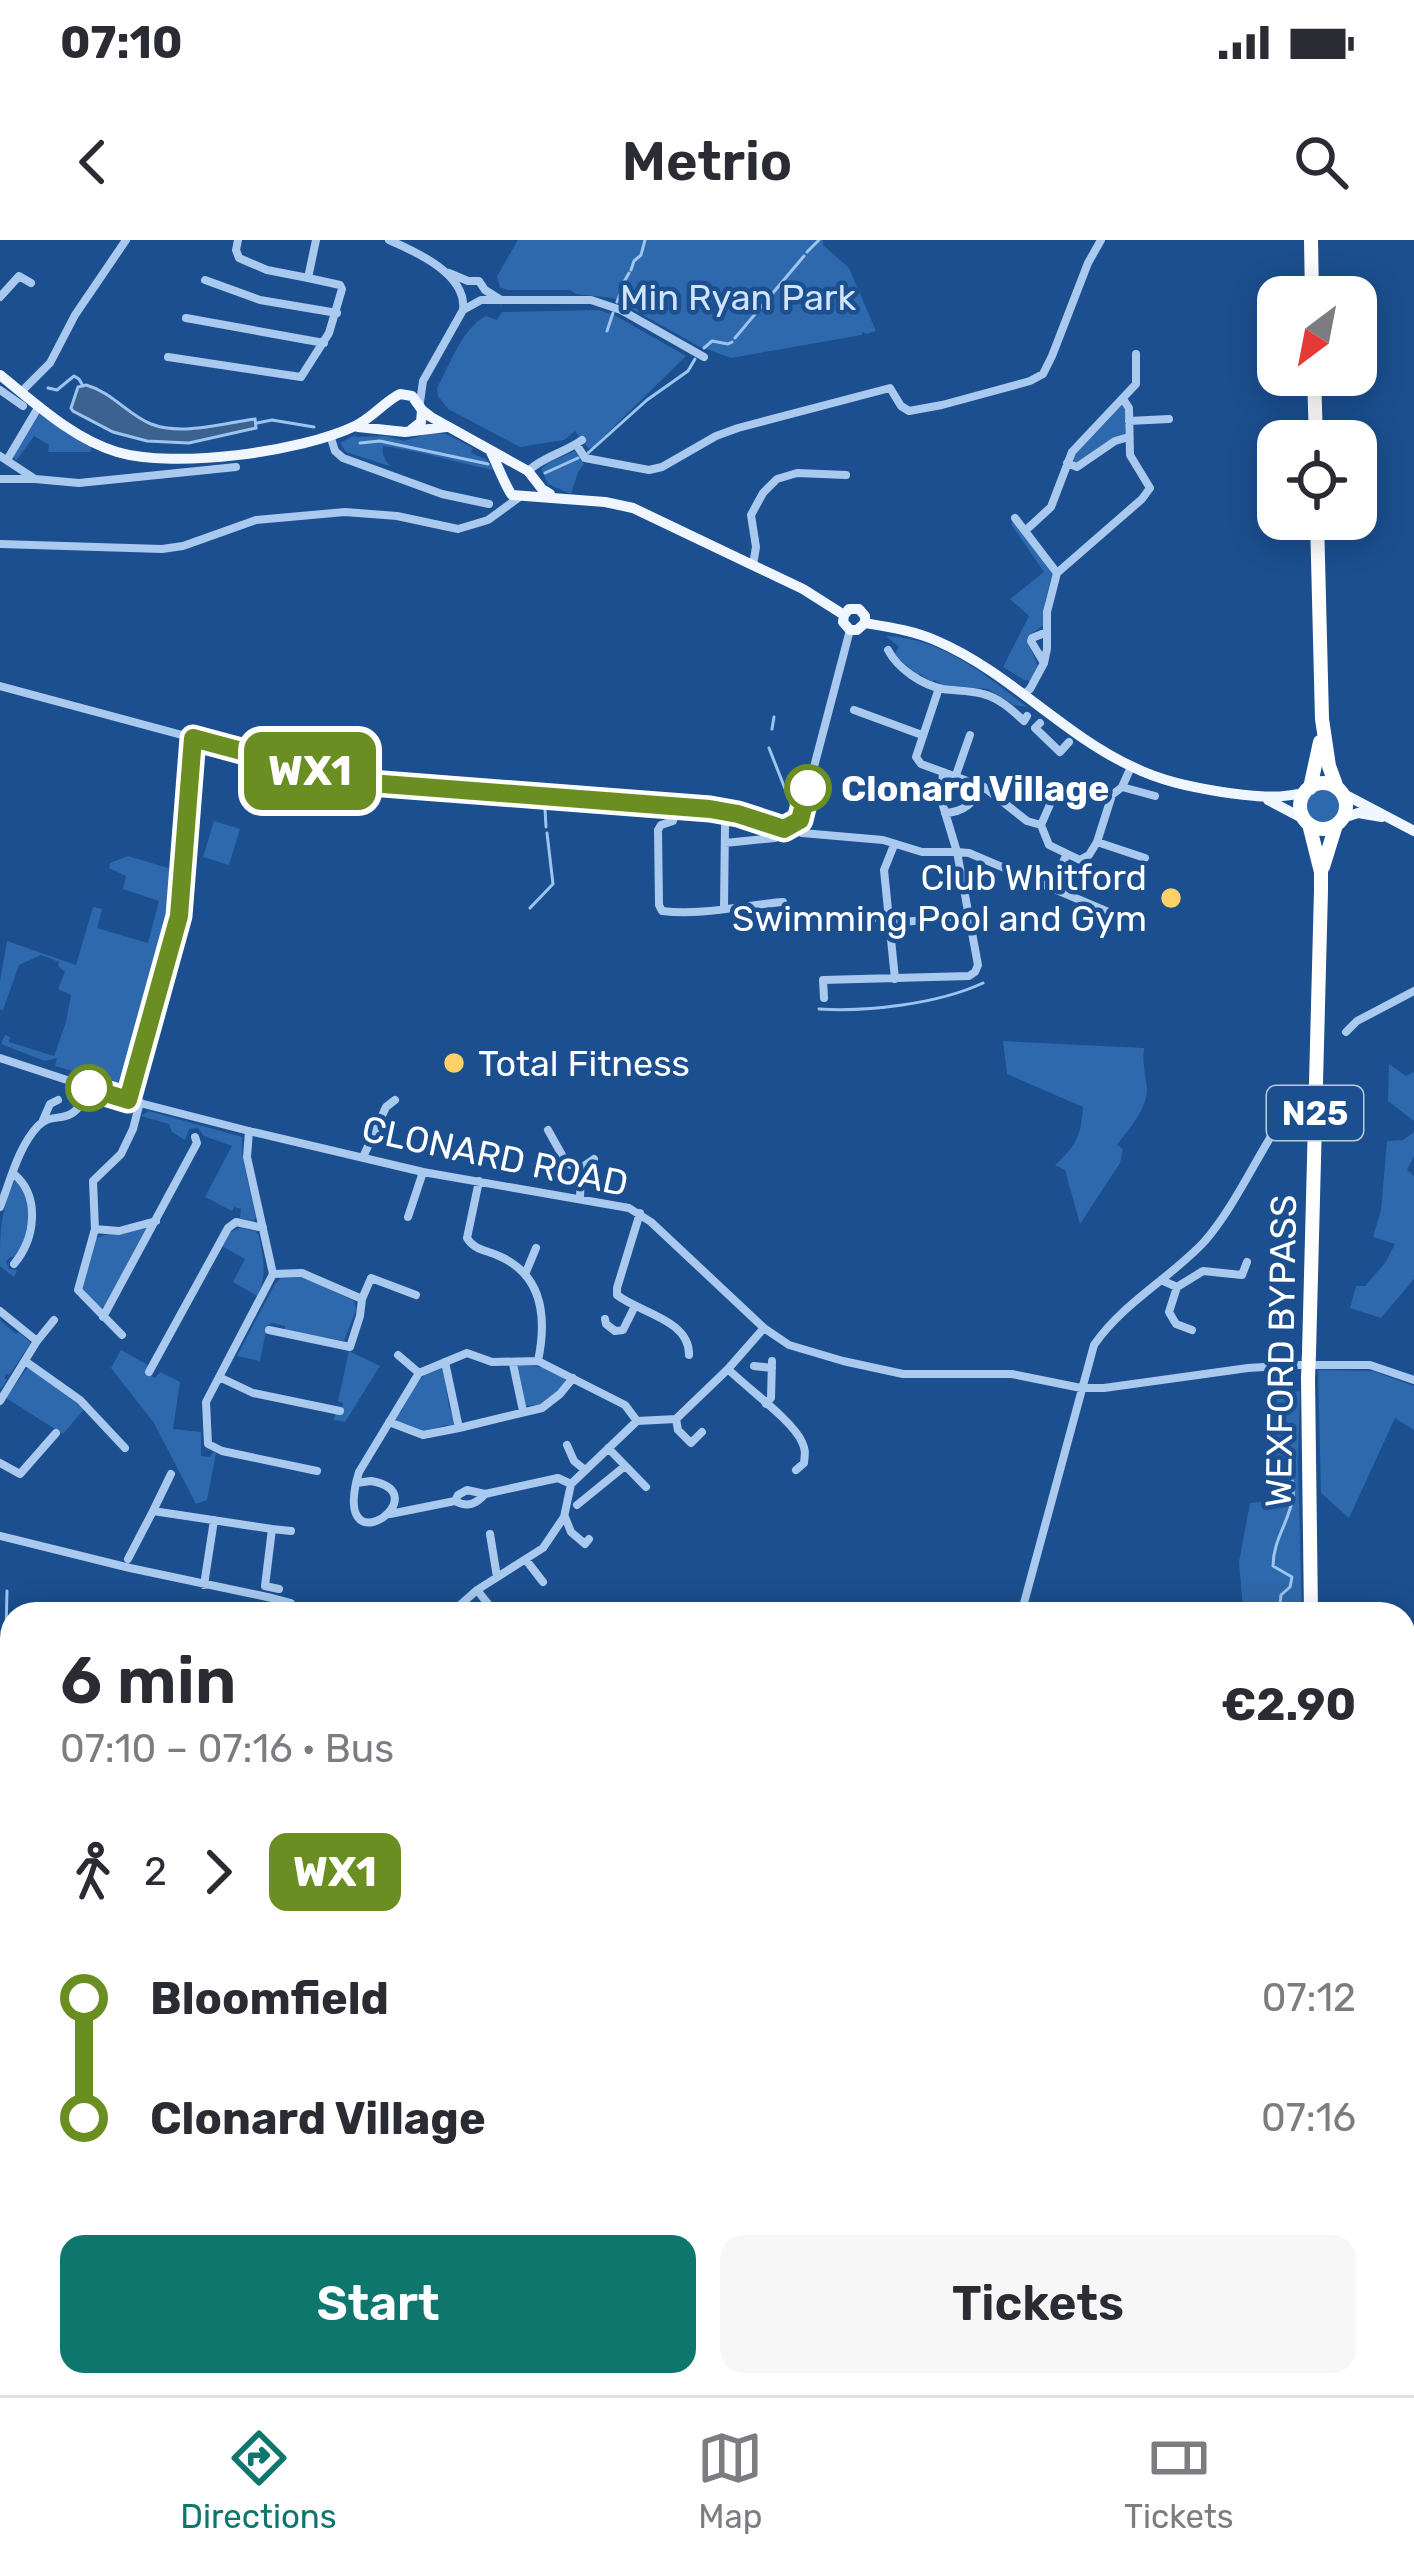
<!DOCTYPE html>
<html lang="en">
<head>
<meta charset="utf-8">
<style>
	:root { --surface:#fff; --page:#f7f7f7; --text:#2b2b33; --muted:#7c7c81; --line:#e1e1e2; --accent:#0f766e }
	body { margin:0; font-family:Rubik,sans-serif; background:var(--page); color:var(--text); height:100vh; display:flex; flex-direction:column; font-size:45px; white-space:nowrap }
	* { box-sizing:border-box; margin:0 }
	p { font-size:39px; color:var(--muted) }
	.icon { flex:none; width:66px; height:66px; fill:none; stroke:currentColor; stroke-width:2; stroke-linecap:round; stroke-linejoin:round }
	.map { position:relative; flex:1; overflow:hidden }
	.drawer { position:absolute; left:0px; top:1362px; width:1416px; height:795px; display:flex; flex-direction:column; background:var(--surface); border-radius:36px 36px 0 0; box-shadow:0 6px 30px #0003 }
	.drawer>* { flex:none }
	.badge { padding:0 24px; border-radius:18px; font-size:42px; line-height:78px }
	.needle { width:78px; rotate:212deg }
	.tools { position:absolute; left:1257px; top:36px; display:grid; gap:24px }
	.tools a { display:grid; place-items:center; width:120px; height:120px; border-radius:24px; background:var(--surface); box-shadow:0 6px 30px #0003; font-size:60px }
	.map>.badge { position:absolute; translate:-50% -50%; box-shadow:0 0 0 6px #fff }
	.legs { display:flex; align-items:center; gap:18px; height:132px; padding:0 60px; font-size:39px }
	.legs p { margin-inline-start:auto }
	.headline { display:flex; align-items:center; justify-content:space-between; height:204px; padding:0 60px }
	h1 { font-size:66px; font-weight:600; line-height:90px }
	.action { display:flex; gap:24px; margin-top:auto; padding:24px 60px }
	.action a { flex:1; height:138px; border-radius:24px; background:var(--accent); color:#fff; font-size:48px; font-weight:600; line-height:138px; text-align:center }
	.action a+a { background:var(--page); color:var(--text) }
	ul { padding:0 60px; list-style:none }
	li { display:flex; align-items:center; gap:42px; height:120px; font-size:45px }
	li i { display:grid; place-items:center; width:18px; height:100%; margin:0 15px; background:currentColor }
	li i::after { content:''; width:30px; height:30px; margin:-15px; border:9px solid; border-radius:50%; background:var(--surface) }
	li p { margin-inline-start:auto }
	li:first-child i { background:linear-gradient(#0000 50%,currentColor 0) }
	li:last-child i { background:linear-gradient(currentColor 50%,#0000 0) }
	.status { display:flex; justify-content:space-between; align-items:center; height:84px; padding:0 60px; background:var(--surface); direction:ltr }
	.status svg { height:33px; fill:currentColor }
	header { display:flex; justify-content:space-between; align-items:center; height:156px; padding:0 60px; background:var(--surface); font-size:54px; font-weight:600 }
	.dock { display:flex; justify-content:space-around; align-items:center; height:168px; border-top:3px solid var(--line); background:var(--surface); font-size:33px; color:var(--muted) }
	.dock a { display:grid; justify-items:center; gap:6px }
	.dock .selected { color:var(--accent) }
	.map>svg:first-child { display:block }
	.green { fill:#2e69ad }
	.water { fill:#3c6290; stroke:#9cc4f0; stroke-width:3 }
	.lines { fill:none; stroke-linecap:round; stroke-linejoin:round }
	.stream { stroke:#9cc4f0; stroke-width:3 }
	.river { stroke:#3c6290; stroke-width:12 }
	.minor { stroke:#a9c9ee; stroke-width:8 }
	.major { stroke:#f0f6ff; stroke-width:10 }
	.highway { stroke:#fff; stroke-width:14 }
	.highway-bridge { stroke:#fff; stroke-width:14 }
	.line-1-casing { stroke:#fff; stroke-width:27 }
	.line-1 { stroke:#6b8e23; stroke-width:18 }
	.stop-1-dot { fill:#fff; stroke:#6b8e23; stroke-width:6 }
	.poi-dot { fill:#ffd166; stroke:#1b4f8f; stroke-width:4.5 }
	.labels { text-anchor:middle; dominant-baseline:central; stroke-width:9; stroke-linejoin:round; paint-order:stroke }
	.shield { fill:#1b4f8f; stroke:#bbcadd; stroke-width:3 }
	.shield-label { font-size:33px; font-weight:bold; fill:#fff }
	.park-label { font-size:36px; fill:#cfe3fa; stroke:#1b4f8f }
	.stop-label { font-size:36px; font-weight:bold; fill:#fff; stroke:#1b4f8f; text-anchor:start }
	.poi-label { font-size:36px; fill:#fff; stroke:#1b4f8f; text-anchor:end }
	.street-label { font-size:36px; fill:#fff; stroke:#1b4f8f }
</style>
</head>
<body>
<div class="status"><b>07:10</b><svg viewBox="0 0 49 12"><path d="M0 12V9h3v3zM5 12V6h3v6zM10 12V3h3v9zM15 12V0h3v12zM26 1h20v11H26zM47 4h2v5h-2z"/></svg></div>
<header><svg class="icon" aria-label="back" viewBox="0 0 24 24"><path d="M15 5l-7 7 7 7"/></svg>Metrio<svg class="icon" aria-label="search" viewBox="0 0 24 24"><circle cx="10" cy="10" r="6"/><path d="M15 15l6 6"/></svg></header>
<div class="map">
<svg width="1414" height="2155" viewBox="0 0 1414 2155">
	<rect width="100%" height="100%" fill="#1b4f8f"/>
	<!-- green -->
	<path class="green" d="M 518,0 L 823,0 L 823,5 L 849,28 L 876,91 L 867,94 L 862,92 L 862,95 L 731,118 L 698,106 L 613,58 L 576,54 L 570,50 L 507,50 L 500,47 L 497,36 Z
		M 599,70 L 616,76 L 686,116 L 593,207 L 588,208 L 575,191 L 564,200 L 520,207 L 448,169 L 438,156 L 437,148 C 450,125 462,88 486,76 L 497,80 L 502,72 Z
		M 1122,165 L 1126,168 L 1125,195 L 1076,223 L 1072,218 Z
		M 39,174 L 92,206 L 90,212 L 48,212 L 49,205 L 34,196 L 16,221 L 13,216 Z
		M 429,193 L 446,194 L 473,208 L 471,213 L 486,219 L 494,230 C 457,223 422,211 383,206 C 381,214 386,223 392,227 L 346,212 L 340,203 L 355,195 L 356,197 L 386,196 L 404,201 Z
		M 575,211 L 584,224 L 578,232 L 571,254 L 548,244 L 541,229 L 550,222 Z
		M 1013,280 L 1052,334 L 1045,362 L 1044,385 L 1029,395 L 1027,400 L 1038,426 L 1030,441 L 1024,440 L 1003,427 L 1029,376 L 1010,359 L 1044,332 L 1011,284 Z
		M 886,396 C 941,398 985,434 1027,467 L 1014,465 L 988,449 L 944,445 L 934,440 L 932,442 L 920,434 L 918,435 L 894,415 L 899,407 Z
		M1304 566a19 19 0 1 1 38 0a19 19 0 1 1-38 0Z
		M 214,581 L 240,589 L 229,625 L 203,617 Z
		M 128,616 L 168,628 L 178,636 L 159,709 L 118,844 L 55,826 L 57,818 L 45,821 L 1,804 L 5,795 L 10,797 L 9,802 L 54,816 L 66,782 L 71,755 L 58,749 L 65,732 L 58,726 L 59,722 L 41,715 L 19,725 L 3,770 L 0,770 L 0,741 L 7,701 L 76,725 L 93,667 L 102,669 L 97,688 L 148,703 L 159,661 L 123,649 L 126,636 L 109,628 L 110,623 Z
		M 1003,801 L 1144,808 C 1142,824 1146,835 1147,850 C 1147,869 1128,890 1117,905 L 1123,909 L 1120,923 L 1080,984 L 1065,930 L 1055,925 C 1076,906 1081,896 1083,867 L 1007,834 Z
		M 1389,824 L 1406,836 L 1414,832 L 1414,881 L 1388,861 Z
		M 149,871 L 242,897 L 242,914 L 256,978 L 253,981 L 240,978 L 241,969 L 234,967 L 232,971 L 205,957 L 232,906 L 204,896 L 198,888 L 189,889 L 185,900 L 172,892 L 169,884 L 141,876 Z
		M 1414,892 L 1414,916 L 1407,930 L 1414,936 L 1414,1039 L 1381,1078 L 1350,1068 L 1356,1046 L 1365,1046 L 1385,1023 L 1395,1004 L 1373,997 L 1381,970 L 1387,901 L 1403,900 Z
		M 15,940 C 35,963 29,989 18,1016 L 10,1017 L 6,1022 L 9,1029 L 17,1030 L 14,1037 L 0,1026 C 0,993 0,971 15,940 Z
		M 146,987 L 149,989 L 102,1070 L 82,1049 L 95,999 C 101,994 134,991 146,987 Z
		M 240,988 L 255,991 L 259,995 C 263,1018 268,1035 257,1056 L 233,1042 L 245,1019 L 222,1006 L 230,992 Z
		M 281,1038 L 305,1038 L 354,1061 L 356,1070 L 344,1101 L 285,1090 L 285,1086 L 272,1083 L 267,1086 L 260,1121 L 237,1116 L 275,1044 Z
		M 0,1077 L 1,1081 L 16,1094 L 19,1092 L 31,1103 L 9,1135 L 6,1134 L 4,1138 L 7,1140 L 0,1150 Z
		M 121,1110 L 148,1125 L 145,1132 L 155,1138 L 160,1132 L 180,1142 L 173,1189 L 201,1192 L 201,1216 L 210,1217 L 213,1212 L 216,1213 L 207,1260 L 196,1264 L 154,1183 L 111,1128 Z
		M 349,1111 L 380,1126 L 345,1182 L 334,1180 L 335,1174 L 341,1174 L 343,1163 L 338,1161 Z
		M 519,1124 L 545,1128 L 565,1137 L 565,1144 L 546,1164 L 526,1166 L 517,1127 Z
		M 439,1126 L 443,1128 L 449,1167 L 456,1182 L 453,1186 L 446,1185 L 422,1192 L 395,1182 L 394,1179 L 397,1173 L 401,1172 C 412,1152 417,1136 439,1126 Z
		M 27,1128 L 32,1129 L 85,1168 L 63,1194 L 6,1158 Z
		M 1318,1130 L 1373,1131 L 1414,1146 L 1414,1190 L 1395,1178 L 1349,1278 L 1321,1253 Z
		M 1300,1151 L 1298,1222 L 1302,1374 L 1252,1374 L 1243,1368 L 1239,1322 L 1250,1263 L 1273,1261 L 1277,1154 Z
		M 0,1439 L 12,1441 L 12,1900 L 0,1896 Z
		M 616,2145 L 853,2145 L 836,2155 L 608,2155 Z"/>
	<!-- water -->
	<path class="water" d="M 86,145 C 112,152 127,174 151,184 C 182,196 224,183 255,179 L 256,188 L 189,203 L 147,201 L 113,192 L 73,171 L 71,168 L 78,147 Z"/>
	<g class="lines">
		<!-- stream -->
		<path class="stream" d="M 807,12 L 819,0
			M 631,30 L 634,21 L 641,15 L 645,0
			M 624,42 L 629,33
			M 617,62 L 623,46
			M 607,91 L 613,73
			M 735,98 L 804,16
			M 704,108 L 712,101 L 728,104 L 732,102
			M 48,148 L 57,150 L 74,136 L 79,139 L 83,146
			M 257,183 L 272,180 L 314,187
			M 360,203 L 380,201 L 488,224
			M 588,213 L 647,160 L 688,131 L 695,119
			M 545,233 L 578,218
			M 772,489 L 774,477
			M 769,508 L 795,574
			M 545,569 L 546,587
			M 530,668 L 553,644 L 547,593
			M 819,769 C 867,772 938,764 983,743
			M 1279,1374 L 1281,1355 L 1290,1347 L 1292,1337 L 1273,1326 C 1273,1300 1289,1282 1293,1257 C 1295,1242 1287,1232 1293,1217
			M 0,1410 L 6,1393 L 7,1351"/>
		<!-- river -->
		<path class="river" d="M 1404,1811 L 1414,1811
			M 1257,2155 L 1267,2145"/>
		<!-- minor -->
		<path class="minor" d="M 238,0 L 236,10 L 239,18 L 267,30 L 308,38 L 316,0
			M 389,0 C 419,13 467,35 463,70 L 423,141 L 420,162
			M 449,33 L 468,41 L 479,41 L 485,50 L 501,60
			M 205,40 L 260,60 L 337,73
			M 0,57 L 19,36 L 31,43
			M 463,70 L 481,60 L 591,60 L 621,70 L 704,117
			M 186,78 L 324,103
			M 168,117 L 301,137 L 329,93 L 342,49 L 340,45 L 308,38
			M 0,150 L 23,166
			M 21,152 L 50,123 L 75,75 L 126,0
			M 1129,181 L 1169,179
			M 330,195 L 335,211 L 343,218 L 442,254 L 489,264
			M 576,204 L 585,218 L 649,230 L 662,227 L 716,196 L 738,188 L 890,148 L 901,166 L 909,171 L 942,165 L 1030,141 L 1043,134 L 1052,116 L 1088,23 L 1101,0
			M 0,216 L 35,239 L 79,243 L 236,227
			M 7,220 L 39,166
			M 1067,223 L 1077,227 L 1115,201 L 1129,197
			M 528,231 C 544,216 564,213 582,200
			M 0,239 L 34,239
			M 1015,278 L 1057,333
			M 1025,291 L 1051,267 L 1072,212 L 1136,144 L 1136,114
			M 0,304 L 162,309 L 183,306 L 256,280 L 345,272 L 397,276 L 458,289 L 488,280 L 521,256
			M 753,325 L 756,307 L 751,275 L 763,253 L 777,239 L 797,233 L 846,235
			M 888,410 C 898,429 922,445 943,449 C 956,451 970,450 983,454 C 999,458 1011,469 1024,481 L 1027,476
			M 1044,423 L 1031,401 L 1032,398 L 1047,392
			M 0,446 L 357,542 L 710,569 L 738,574 L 783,589 L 792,587 L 800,580 L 850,390
			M 939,448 L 916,517 L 921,524 L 984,547 L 1027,581 L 1041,585 L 1049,605 L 1080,620 L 1089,615 L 1097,602 L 1112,555 L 1122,547 L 1131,527
			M 1023,455 L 1030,449 L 1044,423 L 1047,409 L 1047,372 L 1057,333 L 1142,259 L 1150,248 L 1130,215 L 1129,168 L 1123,159
			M 854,470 L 922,495
			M 1040,483 L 1035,488 L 1060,512 L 1069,502
			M 943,532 L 941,559 L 957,612 L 969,613 L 1132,682
			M 956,535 L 970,495
			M 1122,547 L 1155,556
			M 676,566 L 673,581 L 661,585 L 658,590 L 659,665 L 662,671 C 701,676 744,665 783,662
			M 945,573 C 965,572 973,562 984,547
			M 1041,585 L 1055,553
			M 792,587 L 802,593 L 883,600 L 922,612 L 957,612 L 978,725 L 975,732 L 969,736 L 823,740 L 824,758
			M 1097,602 L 1145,618
			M 725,603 L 775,598
			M 894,605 L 884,630 L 895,739
			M 1050,649 L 1067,614
			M 724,667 L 725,586
			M 819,682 L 888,677 L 904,682 L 970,675
			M 1346,792 L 1357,781 L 1414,751
			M 0,818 L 128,860 L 249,891 L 423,932 L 629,968 L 651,982 L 764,1088 L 789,1105 L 843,1121 L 903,1134 L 1012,1134 L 1081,1148 L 1104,1148 L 1248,1128 L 1297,1125 L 1370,1125 L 1414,1140
			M 128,860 L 179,676 L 193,498
			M 43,880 L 50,864 L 58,860
			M 548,890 L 567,924 L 581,928
			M 249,891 L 247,917 L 273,1034 L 206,1162 L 208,1204 L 222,1211 L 317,1231
			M 363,917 L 386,867 L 395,860
			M 581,928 L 594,919
			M 14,934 C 41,957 35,999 14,1024
			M 580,958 L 581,928
			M 0,967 C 10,942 18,907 38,886 C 55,868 72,892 89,848
			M 640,973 L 617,1048 L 617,1055 C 640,1073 690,1080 689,1115
			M 408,977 L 423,932
			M 95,989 L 119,991 L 156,981
			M 526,1032 L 536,1008
			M 1161,1040 L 1177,1047 L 1203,1031 L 1242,1035 L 1247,1022
			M 1177,1047 L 1169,1072 L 1176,1084 L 1192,1090
			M 362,1059 L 371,1038 L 416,1055
			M 0,1071 L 37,1101 L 0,1161
			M 103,1077 L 197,903 L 195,897
			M 605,1079 L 606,1084 L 615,1091 L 623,1090 L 635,1066
			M 764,1088 L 728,1129 C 747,1148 793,1181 802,1202 C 806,1211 805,1213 804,1223 L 796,1230
			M 269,1090 L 350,1107 L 360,1076 L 362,1059 L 302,1033 L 273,1034
			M 122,1095 L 78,1050 L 95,989 L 93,941 L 121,914 L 133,889 L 140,862
			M 37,1101 L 54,1080
			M 398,1115 L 419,1133
			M 25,1121 L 80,1160 L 125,1208
			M 538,1121 L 625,1165 L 637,1181
			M 445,1122 L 459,1188
			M 513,1124 L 523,1171
			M 754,1126 L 772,1128
			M 149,1132 L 228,988 L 236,982 L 263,988
			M 219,1137 L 253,1153 L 340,1171
			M 766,1164 L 771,1158 L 772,1121
			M 676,1179 L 678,1190 L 691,1203 L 702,1192
			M 389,1182 L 423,1195 L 459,1188 L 542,1168 L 560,1154 L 573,1138
			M 567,1205 L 574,1221 L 585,1230
			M 608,1208 L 646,1247
			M 0,1223 L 20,1234 L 56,1193
			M 371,1241 C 439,1253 338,1327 356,1243 Z
			M 356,1243 L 359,1232 L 419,1133 L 467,1113 L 492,1122 L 538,1121 C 547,1078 543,1035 499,1016 C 486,1010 474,1010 467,998 L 479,941
			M 571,1244 L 637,1181 L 676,1179 L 728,1129
			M 485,1254 L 558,1238 L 571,1244
			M 577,1265 L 625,1226
			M 153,1271 L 171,1234
			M 390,1274 L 455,1261 C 468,1268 476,1264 485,1254 L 467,1250 L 458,1255 L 455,1261
			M 565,1277 L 571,1292 L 585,1304 L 589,1299
			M 272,1289 L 291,1291
			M 490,1294 L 497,1337
			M 0,1296 L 130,1328 L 272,1358 L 291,1363 L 293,1374
			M 128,1319 L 153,1271 L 272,1289 L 265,1346 L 279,1349
			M 526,1320 L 543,1342
			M 204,1345 L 214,1280
			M 477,1350 L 496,1374
			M 450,1374 L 477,1350 L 543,1308 L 564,1277 L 571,1244
			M 1021,1374 L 1094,1105 C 1123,1063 1169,1039 1204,1002 C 1229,974 1250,931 1270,898 C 1285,887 1296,881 1315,880
			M 0,1988 L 12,1951
			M 209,2155 L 213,2145
			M 320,2155 L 325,2145
			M 941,2155 L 942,2145"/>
		<!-- major -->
		<path class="major" d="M 0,135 C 35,163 73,199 117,212 C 174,229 301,212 355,186 C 372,178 384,162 400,154 L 412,156 L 422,170 L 421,182 L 411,190
			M 422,170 L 431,177 L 528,231 L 542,249 L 550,254
			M 358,187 L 405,192 L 446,187
			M 490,210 C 496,221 506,248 512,255 L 605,262 L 633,268 L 803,349 L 844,375
			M 844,375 L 843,382 L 850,390 L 857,390 L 865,383
			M 844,375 L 849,369 L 859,369 L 865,376 L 865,383
			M 865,383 C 889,387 915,391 937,401 C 1009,432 1062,494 1133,527 C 1161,541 1191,547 1222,552 C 1251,556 1278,560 1306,552
			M 1340,552 L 1414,591
			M 1268,560 L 1304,579
			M 1343,578 L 1358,573 L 1382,577
			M 0,2013 L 12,2023
			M 245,2145 L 274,2155"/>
		<!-- highway -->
		<path class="highway" d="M 1311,0 L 1312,57
			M 1314,135 L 1316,201
			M 1317,279 L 1322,479 L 1329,526 L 1337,548
			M1300 566a23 23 0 1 1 46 0a23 23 0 1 1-46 0Z
			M 1310,548 L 1320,502
			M 1323,627 L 1336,585
			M 1309,1113 L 1321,650 L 1321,632 L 1309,584
			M 1308,1138 L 1311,1374
			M 1310,2155 L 1311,2145"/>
		<!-- highway-bridge -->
		<path class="highway-bridge" d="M 1308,1138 L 1309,1113"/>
	</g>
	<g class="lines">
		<defs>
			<path id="line-1" d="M 89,848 L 128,860 L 179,676 L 193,498 L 357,542 L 710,569 L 738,574 L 784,589 L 800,580 L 808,548"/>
		</defs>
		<!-- line-1 casing -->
		<use href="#line-1" class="line-1-casing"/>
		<!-- line-1 -->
		<use href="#line-1" class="line-1"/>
	</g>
	<!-- markers -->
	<g class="stop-1-dot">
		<circle cx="808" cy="548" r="21"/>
		<circle cx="89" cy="848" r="21"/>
	</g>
	<g class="poi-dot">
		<circle cx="1171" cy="658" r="12"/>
		<circle cx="454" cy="823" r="12"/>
	</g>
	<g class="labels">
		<!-- shield labels -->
		<rect class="shield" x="1267" y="846" width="96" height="54" rx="9"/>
		<g class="shield-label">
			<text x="1315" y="873">N25</text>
		</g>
		<!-- park labels -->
		<g class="park-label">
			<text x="738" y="57">Min Ryan Park</text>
		</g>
		<!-- stop labels -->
		<g class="stop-label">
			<text x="841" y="548">Clonard Village</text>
		</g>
		<!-- poi labels -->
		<g class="poi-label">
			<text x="1147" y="637">Club Whitford<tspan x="1147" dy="41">Swimming Pool and Gym</tspan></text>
			<text x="478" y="823" text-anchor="start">Total Fitness</text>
		</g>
		<!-- street labels -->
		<g class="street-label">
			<text transform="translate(495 916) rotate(12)">CLONARD ROAD</text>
			<text transform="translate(1281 1111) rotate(-89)">WEXFORD BYPASS</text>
		</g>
	</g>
</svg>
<div class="tools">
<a><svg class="needle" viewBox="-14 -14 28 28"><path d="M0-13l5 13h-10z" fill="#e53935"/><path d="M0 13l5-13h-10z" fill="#7c7c81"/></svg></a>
<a><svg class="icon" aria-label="locate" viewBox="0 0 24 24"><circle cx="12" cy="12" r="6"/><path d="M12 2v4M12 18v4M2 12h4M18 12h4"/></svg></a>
</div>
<b class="badge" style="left:310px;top:531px;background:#6b8e23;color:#fff">WX1</b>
<section class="drawer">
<div class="headline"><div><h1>6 min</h1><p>07:10 – 07:16 · Bus</p></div><b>€2.90</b></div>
<div class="legs"><svg class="icon" aria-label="walk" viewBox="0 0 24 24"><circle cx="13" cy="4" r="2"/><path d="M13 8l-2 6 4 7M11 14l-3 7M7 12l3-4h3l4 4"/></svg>2<svg class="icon" aria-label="forward" viewBox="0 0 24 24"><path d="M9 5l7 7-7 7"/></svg><b class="badge" style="background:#6b8e23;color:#fff">WX1</b></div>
<ul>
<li><i style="color:#6b8e23"></i><b>Bloomfield</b><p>07:12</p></li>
<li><i style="color:#6b8e23"></i><b>Clonard Village</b><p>07:16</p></li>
</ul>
<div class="action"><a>Start</a><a>Tickets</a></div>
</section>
</div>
<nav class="dock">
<a class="selected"><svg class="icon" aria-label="directions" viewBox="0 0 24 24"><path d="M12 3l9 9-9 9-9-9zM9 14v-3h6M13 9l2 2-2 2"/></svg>Directions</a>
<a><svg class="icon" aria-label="map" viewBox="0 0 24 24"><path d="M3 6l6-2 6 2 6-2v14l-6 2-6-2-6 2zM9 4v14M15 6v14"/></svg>Map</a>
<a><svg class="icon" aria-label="tickets" viewBox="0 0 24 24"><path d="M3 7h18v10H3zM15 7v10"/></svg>Tickets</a>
</nav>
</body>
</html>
